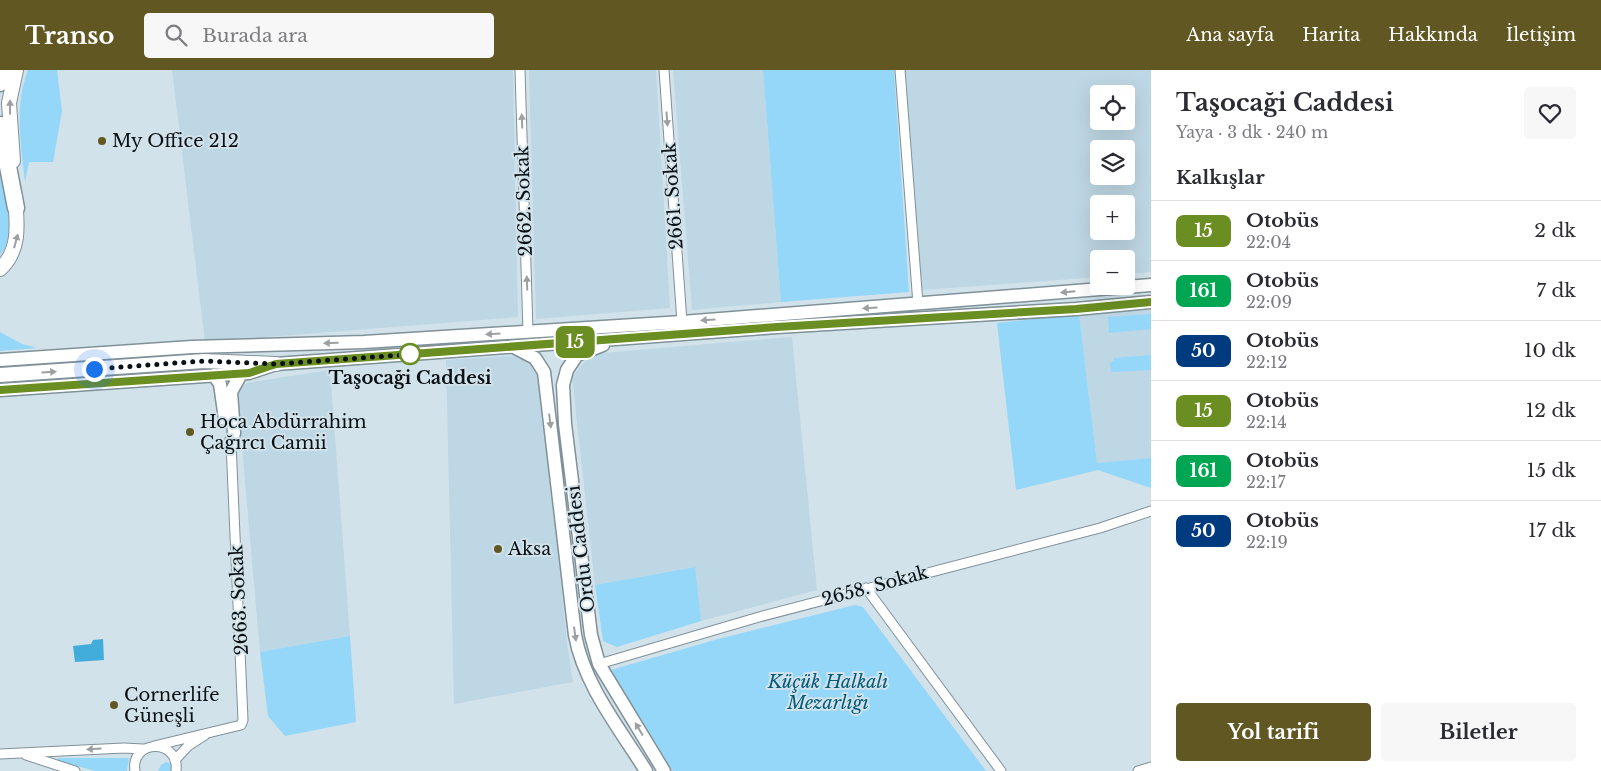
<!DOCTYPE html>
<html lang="tr">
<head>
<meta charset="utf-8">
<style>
	:root { --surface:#fff; --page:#f7f7f7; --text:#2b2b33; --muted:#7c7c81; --line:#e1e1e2; --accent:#605723 }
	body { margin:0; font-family:"Libre Baskerville",serif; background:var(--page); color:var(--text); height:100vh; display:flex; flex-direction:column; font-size:19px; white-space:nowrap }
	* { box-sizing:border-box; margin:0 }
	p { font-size:16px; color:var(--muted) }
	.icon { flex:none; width:28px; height:28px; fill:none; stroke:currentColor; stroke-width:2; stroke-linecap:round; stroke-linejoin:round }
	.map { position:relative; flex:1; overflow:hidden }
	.details { display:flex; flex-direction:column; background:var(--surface); width:450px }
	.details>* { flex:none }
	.badge { padding:0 10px; border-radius:8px; font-size:18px; line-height:32px }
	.buttons { position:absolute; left:1090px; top:15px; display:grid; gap:10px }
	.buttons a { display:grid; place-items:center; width:45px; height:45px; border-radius:5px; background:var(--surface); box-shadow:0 5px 20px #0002; font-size:25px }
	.you { position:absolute; width:25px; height:25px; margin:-12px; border:4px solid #fff; border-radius:50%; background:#1a73e8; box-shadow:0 0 0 8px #1a73e833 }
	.map>.badge { position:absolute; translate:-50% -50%; box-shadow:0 0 0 2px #fff }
	h2 { padding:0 25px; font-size:19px; line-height:45px }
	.round { display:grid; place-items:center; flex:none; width:52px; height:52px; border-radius:5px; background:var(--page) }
	.summary { display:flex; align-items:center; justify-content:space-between; height:85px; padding:0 25px }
	h1 { font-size:24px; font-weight:700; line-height:38px }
	.cta { display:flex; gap:10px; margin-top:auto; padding:10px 25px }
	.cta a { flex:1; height:58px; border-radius:5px; background:var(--accent); color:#fff; font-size:20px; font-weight:700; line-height:58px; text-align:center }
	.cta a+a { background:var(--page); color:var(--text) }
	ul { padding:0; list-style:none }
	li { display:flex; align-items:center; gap:15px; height:60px; padding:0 25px; border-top:1px solid var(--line) }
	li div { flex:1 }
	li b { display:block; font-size:19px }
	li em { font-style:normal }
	li .badge { min-width:55px; font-weight:700; text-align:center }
	header { display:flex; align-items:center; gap:30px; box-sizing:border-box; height:70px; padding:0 25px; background:var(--accent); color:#fff }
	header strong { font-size:24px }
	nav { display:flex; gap:28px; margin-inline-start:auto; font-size:18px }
	.search { width:350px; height:45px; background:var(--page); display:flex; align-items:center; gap:12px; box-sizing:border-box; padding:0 18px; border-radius:5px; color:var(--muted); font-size:19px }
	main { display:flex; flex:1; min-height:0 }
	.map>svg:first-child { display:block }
	.built { fill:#bed7e4; fill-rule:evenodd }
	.green { fill:#94d7f8 }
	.water { fill:#42addb }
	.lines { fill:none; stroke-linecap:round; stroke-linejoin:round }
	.street-casing { stroke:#819199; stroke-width:11 }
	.secondary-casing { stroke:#819199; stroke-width:15 }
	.primary-casing { stroke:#819199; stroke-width:16 }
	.highway-casing { stroke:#819199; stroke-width:19 }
	.street { stroke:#fff; stroke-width:9 }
	.secondary { stroke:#fff; stroke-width:12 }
	.primary { stroke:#fff; stroke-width:14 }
	.highway { stroke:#fff; stroke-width:16 }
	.oneway { fill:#9d9fa1 }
	.line-casing { stroke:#fff; stroke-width:11 }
	.line { stroke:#6b8e23; stroke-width:8 }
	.walk { stroke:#0a1013; stroke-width:5; stroke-dasharray:0 9 }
	.poi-dot { fill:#605723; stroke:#d1e2eb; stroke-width:2 }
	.stop-dot { fill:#fff; stroke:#6b8e23; stroke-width:2.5 }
	.labels { text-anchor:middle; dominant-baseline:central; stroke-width:4; stroke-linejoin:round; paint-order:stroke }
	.poi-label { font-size:18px; fill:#0a1013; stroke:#d1e2eb; text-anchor:start }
	.street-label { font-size:18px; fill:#0a1013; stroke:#d1e2eb }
	.stop-label { font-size:18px; font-weight:bold; fill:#0a1013; stroke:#d1e2eb }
	.park-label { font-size:18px; font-style:italic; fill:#035c7b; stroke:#d1e2eb }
</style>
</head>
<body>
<header>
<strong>Transo</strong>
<div class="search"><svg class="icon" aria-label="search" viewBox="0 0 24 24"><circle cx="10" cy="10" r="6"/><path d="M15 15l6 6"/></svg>Burada ara</div>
<nav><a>Ana sayfa</a><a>Harita</a><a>Hakkında</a><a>İletişim</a></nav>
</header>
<main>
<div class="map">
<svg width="1151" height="701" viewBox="0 0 1151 701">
	<rect width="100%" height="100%" fill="#d1e2eb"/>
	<!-- built -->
	<path class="built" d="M 172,0 L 513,0 L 518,247 L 205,272 Z
		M 529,0 L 656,0 L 670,238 L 536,249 Z
		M 673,0 L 763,0 L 781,232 L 692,240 Z
		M 904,0 L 1151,0 L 1151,202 L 1126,204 L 1126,189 L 1099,189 L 1099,207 L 922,220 ZM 1099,24 L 1126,24 L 1126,51 L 1099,51 ZM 1099,79 L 1126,79 L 1126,106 L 1099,106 ZM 1099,134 L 1126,134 L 1126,161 L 1099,161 Z
		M 1151,240 L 1151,388 L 1097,393 L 1079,244 Z
		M 792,267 L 817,520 L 701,551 L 694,497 L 595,515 L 572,307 L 591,284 Z
		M 526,285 L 541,301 L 567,574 L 573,612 L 454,634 L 446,290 Z
		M 330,300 L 350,566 L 260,582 L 237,321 L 246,313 Z"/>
	<!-- green -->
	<path class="green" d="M 28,0 L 57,0 L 62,41 L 53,92 L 29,92 L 25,112 C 21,74 14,36 28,0 Z
		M 763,0 L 894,0 L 909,222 L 781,232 Z
		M 0,101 C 4,125 18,164 0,185 Z
		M 1079,244 L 1097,393 L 1151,388 L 1151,418 L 1098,400 L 1016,420 L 997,253 Z
		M 1151,244 L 1151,259 L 1109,263 L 1108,247 Z
		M 0,262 L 22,274 L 37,278 L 0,281 Z
		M 1151,285 L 1151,300 L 1111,302 L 1110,293 L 1114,291 L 1114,288 Z
		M 695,497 L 701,551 L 617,577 L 603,571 L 595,515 Z
		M 855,535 L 863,537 L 986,701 L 673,701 L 611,600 L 718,569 Z
		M 350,566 L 356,652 L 285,666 L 268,646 L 260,582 Z
		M 58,688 L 129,688 L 127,701 L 96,701 L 57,691 Z
		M 166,692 L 172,694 L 176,701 L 158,701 L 161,695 Z"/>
	<!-- water -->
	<path class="water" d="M 103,569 L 104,590 L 75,592 L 73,576 L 91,574 L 93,570 Z"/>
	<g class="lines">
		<defs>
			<path id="street" d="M 520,0 L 528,262
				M 664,0 L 682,252
				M 900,0 L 918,234
				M 866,518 L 1001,701
				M 599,594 L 759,547 L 1100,458 L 1151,441
				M 154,676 L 241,655 L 243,650 L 231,373
				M 0,684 L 124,678 L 143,679
				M 26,685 L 75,701
				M 176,689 L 188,676 L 205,665
				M 135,701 C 130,669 180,668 176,701
				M 1138,701 L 1151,697"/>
			<path id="secondary" d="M 603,275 L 577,285 L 567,300 L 563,315 L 565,354 L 591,565 L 599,594 L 664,701
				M 514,277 L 535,288 L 544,302 L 575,565 C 584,615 620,659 646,701
				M 0,290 L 192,277 L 364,272 L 682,252 L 1151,215
				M 214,305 L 220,314 L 225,349
				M 0,320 L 249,303 L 276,294 L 777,257 L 1076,239 L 1151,232
				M 231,373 L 234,363 L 231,322 L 241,304"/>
			<path id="primary" d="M 13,91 L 9,33 L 16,0
				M 0,199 C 21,180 17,153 15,127
				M 0,305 L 204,291 L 276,294"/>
			<path id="highway" d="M 0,13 L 4,0
				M 0,55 L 16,138"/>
		</defs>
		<!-- street casing -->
		<use href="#street" class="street-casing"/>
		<!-- secondary casing -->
		<use href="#secondary" class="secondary-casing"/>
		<!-- primary casing -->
		<use href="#primary" class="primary-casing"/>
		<!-- highway casing -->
		<use href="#highway" class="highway-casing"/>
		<!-- street -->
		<use href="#street" class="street"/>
		<!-- secondary -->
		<use href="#secondary" class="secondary"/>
		<!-- primary -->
		<use href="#primary" class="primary"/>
		<!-- highway -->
		<use href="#highway" class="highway"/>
	</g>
	<!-- one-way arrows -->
	<defs><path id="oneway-solid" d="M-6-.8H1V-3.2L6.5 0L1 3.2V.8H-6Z" transform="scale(1.25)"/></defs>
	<g class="oneway">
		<use href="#oneway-solid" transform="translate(10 37) rotate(-90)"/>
		<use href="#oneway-solid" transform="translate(667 49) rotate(86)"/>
		<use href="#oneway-solid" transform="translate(522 51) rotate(-92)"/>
		<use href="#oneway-solid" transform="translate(16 171) rotate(-75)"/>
		<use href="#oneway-solid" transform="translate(527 213) rotate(-92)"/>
		<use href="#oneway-solid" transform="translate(1068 222) rotate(175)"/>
		<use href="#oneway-solid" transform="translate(870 238) rotate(176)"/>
		<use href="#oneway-solid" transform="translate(708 250) rotate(176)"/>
		<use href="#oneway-solid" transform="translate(493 264) rotate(176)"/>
		<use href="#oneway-solid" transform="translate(331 273) rotate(179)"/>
		<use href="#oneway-solid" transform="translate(49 302) rotate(-4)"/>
		<use href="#oneway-solid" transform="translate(550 351) rotate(83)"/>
		<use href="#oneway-solid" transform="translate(575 564) rotate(82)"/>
		<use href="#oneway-solid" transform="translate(639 659) rotate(-121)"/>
		<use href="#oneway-solid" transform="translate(94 679) rotate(177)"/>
	</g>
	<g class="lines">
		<defs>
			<path id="line" d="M 0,320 L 249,303 L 276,294 L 777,257 L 1076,239 L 1151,232"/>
		</defs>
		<!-- line casing -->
		<use href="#line" class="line-casing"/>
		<!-- line -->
		<use href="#line" class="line"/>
		<!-- walk -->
		<path class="walk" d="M 94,299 L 204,291 L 276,294 L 416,284 L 410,284"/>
	</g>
	<!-- markers -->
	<g class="poi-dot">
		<circle cx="102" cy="71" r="5"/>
		<circle cx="190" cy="362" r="5"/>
		<circle cx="498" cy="479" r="5"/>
		<circle cx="114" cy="635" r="5"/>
	</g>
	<circle class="stop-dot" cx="410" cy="284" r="10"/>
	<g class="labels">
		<!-- poi labels -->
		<g class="poi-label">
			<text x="112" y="71">My Office 212</text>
			<text x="200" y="352">Hoca Abdürrahim<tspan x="200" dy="21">Çağırcı Camii</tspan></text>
			<text x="508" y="479">Aksa</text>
			<text x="124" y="625">Cornerlife<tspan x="124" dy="21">Güneşli</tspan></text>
		</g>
		<!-- street labels -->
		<g class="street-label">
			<text transform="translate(673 126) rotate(-94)">2661. Sokak</text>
			<text transform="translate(524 131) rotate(-92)">2662. Sokak</text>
			<text transform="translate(581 479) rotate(-97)">Ordu Caddesi</text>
			<text transform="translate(875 516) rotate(-15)">2658. Sokak</text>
			<text transform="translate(239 530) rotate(-93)">2663. Sokak</text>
		</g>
		<!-- stop labels -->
		<g class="stop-label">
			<text x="410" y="308">Taşocaği Caddesi</text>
		</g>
		<!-- park labels -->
		<g class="park-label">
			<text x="828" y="612">Küçük Halkalı<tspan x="828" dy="21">Mezarlığı</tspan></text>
		</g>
	</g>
</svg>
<div class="buttons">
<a><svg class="icon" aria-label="locate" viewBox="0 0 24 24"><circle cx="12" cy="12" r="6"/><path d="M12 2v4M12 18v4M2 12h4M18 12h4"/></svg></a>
<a><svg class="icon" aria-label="layers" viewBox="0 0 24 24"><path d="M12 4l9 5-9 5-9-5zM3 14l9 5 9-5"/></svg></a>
<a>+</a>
<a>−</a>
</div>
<div class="you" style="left:94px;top:299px"></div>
<b class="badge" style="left:575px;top:272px;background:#6b8e23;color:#fff">15</b>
</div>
<section class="details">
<div class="summary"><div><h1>Taşocaği Caddesi</h1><p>Yaya · 3 dk · 240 m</p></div><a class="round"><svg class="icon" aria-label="heart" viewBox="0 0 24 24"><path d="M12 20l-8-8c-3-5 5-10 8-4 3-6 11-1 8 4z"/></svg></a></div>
<h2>Kalkışlar</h2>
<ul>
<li><span class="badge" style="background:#6b8e23;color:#fff">15</span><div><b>Otobüs</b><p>22:04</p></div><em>2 dk</em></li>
<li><span class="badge" style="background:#00a651;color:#fff">161</span><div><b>Otobüs</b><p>22:09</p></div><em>7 dk</em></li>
<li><span class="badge" style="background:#003b80;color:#fff">50</span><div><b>Otobüs</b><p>22:12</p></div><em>10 dk</em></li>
<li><span class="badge" style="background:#6b8e23;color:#fff">15</span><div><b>Otobüs</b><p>22:14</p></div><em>12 dk</em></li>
<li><span class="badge" style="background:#00a651;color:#fff">161</span><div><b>Otobüs</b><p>22:17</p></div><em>15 dk</em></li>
<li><span class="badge" style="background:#003b80;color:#fff">50</span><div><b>Otobüs</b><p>22:19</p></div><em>17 dk</em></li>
</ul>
<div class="cta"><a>Yol tarifi</a><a>Biletler</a></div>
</section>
</main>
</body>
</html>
